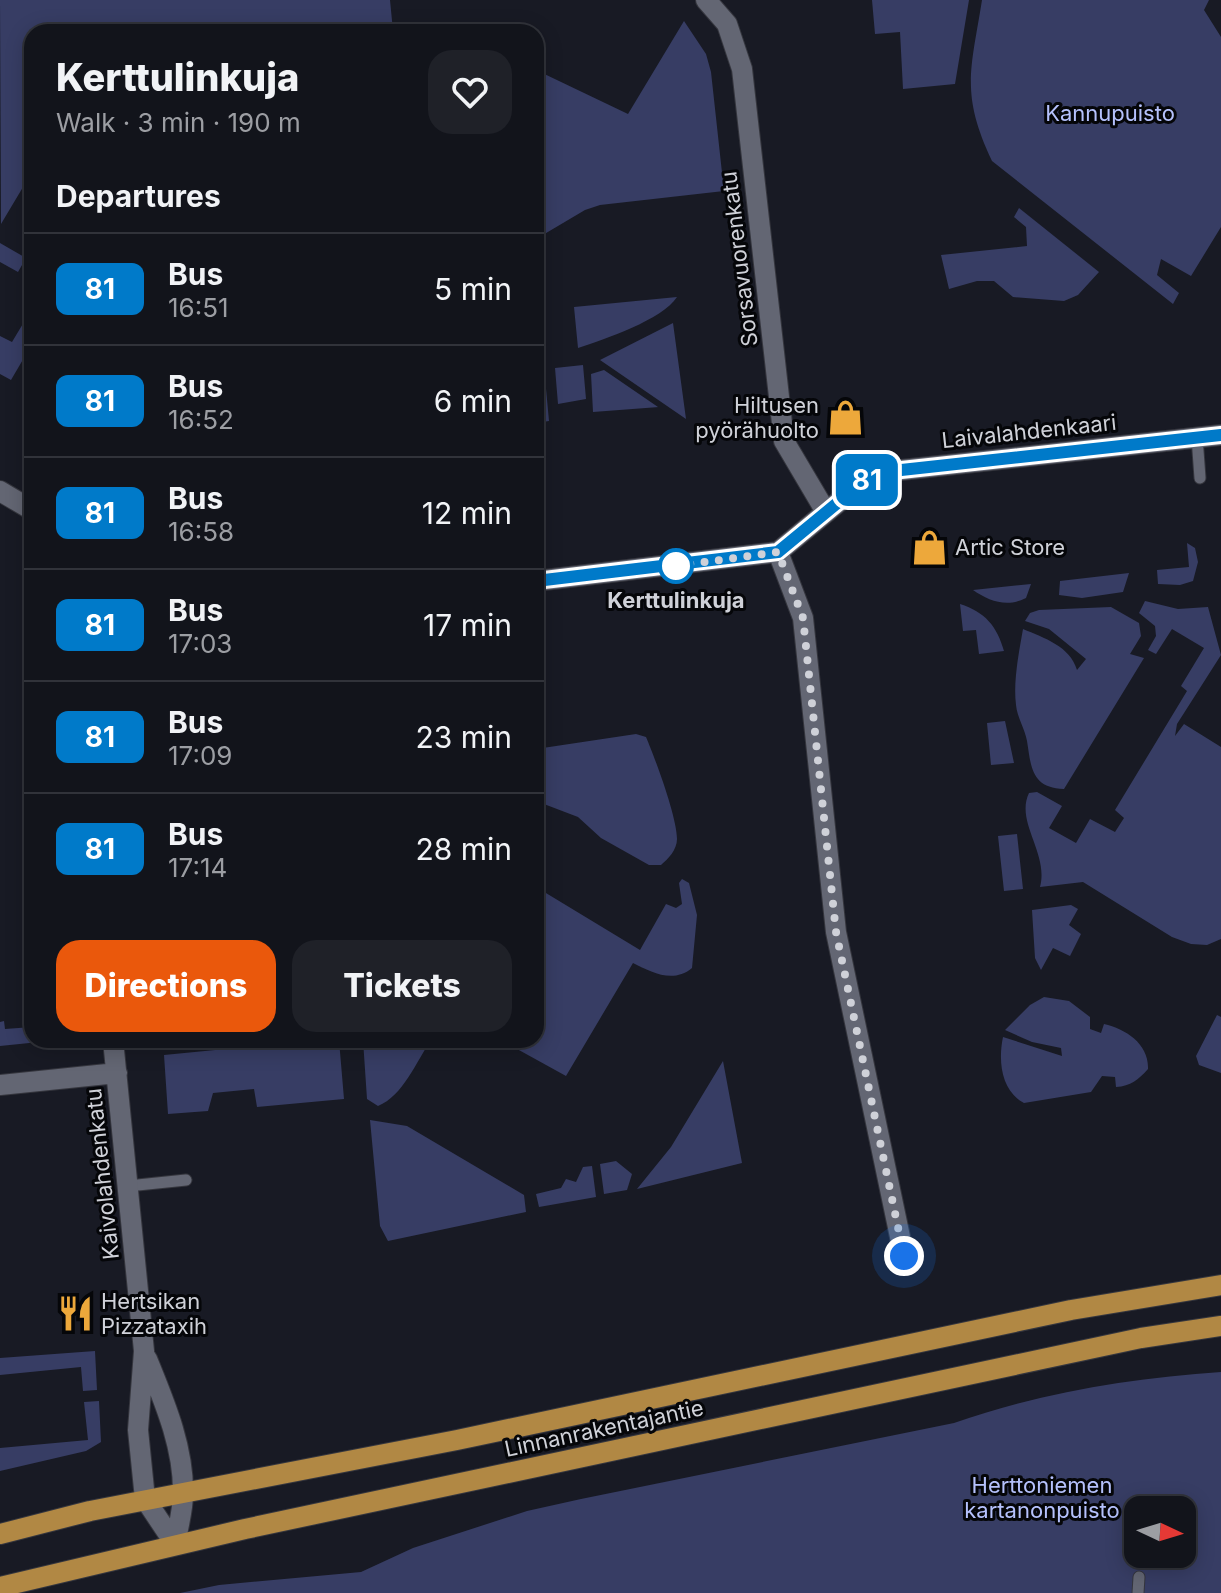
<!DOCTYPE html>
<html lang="en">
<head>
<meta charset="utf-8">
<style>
	:root { --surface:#12141b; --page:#1f2128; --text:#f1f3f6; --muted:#9c9ea3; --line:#31333a; --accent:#ea580c }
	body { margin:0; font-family:Inter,sans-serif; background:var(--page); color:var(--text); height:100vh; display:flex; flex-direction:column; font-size:30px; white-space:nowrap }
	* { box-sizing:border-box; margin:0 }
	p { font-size:26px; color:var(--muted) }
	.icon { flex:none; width:44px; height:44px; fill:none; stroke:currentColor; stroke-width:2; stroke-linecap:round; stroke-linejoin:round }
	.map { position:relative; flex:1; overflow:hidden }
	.details { position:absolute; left:24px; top:24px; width:520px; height:1024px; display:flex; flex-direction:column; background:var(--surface); border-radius:24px; box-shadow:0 4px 20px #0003,0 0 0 2px var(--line) }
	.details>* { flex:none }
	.badge { padding:0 16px; border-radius:12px; font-size:28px; line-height:52px }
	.needle { width:52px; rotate:94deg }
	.fabs { position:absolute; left:1124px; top:1496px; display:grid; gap:16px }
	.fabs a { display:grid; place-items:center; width:72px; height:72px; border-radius:16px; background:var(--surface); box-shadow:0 4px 20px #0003,0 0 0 2px var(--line); font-size:40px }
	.you { position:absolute; width:40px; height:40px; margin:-20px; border:6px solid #fff; border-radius:50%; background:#1a73e8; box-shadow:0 0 0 12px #1a73e833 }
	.map>.badge { position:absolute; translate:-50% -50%; box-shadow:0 0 0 4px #fff }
	h2 { padding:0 32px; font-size:30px; line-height:72px }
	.round { display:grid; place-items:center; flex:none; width:84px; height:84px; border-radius:24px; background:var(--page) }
	.summary { display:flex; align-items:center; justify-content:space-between; height:136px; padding:0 32px }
	h1 { font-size:38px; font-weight:800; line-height:60px }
	.button { display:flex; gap:16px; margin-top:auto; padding:16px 32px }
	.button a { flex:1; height:92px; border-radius:24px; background:var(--accent); color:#fff; font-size:32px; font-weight:800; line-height:92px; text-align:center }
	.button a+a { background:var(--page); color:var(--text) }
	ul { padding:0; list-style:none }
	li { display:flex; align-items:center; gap:24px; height:112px; padding:0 32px; border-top:2px solid var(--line) }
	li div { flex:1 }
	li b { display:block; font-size:30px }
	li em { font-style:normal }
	li .badge { min-width:88px; font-weight:700; text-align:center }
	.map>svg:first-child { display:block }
	.green { fill:#373d64; fill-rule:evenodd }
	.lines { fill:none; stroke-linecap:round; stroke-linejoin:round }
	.lane-casing { stroke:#35363e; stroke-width:13 }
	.street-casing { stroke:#35363e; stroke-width:22 }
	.primary-casing { stroke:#35363e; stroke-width:22 }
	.lane { stroke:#636673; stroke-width:11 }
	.street { stroke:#636673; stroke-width:20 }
	.primary { stroke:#b18844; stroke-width:20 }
	.line-casing { stroke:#fff; stroke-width:18 }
	.line { stroke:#007ac9; stroke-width:12 }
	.walk { stroke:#cfd1d8; stroke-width:8; stroke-dasharray:0 14.4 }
	.stop-dot { fill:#fff; stroke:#007ac9; stroke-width:4 }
	.labels { text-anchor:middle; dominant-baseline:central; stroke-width:6; stroke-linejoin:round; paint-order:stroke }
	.park-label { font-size:22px; fill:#b5c1fc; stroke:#050609 }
	.street-label { font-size:22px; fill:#cfd1d8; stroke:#050609 }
	.poi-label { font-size:22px; fill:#cfd1d8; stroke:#050609; text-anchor:start }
	.stop-label { font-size:22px; font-weight:bold; fill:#cfd1d8; stroke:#050609 }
</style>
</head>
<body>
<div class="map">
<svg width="1221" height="1593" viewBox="0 0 1221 1593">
	<rect width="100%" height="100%" fill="#181a24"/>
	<!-- green -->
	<path class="green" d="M 0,0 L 390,0 L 393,31 L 32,32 L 32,172 L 1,224 Z
		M 872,0 L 969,0 L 955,84 L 903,89 L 900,32 L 875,34 Z
		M 982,0 L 1209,0 L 1204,10 L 1221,37 L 1221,227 L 1191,276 L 1161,259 L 1157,275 L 1179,293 L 1173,304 L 992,161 C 960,93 971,70 982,0 Z
		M 684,21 L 706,54 L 711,72 L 724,191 L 600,205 L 585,210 L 536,239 L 536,70 L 628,114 Z
		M 1019,208 L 1099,272 L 1078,295 L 1064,301 L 1013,297 L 994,281 L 977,281 L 949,289 L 941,255 L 1027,246 L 1026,227 L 1014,217 Z
		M 0,243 L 26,258 L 18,272 L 0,262 Z
		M 677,297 C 662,320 605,339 578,348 L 574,307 Z
		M 24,322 L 32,326 L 32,353 L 28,351 L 11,380 L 0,374 L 0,336 L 12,342 Z
		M 673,323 L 686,419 L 600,360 Z
		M 583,365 L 586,399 L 558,404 L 555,368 Z
		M 544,367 L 549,421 L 536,423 L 536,368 Z
		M 604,370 L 658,407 L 659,407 L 593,412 L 591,374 Z
		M 1187,543 L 1195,548 L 1198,562 L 1193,581 L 1180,585 L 1158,584 L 1157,570 L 1189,567 Z
		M 1129,573 L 1123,592 L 1082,598 L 1059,595 L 1060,581 Z
		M 1031,584 L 1026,598 C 1007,608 989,601 973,590 Z
		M 1145,601 L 1178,609 L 1208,607 L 1221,655 L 1177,724 L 1175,736 L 1184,724 L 1221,747 L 1221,939 L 1207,945 L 1191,944 L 1172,937 L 1083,882 L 1040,887 C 1049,853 1015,822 1029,793 L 1037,792 L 1062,806 L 1049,828 L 1076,843 L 1090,819 L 1115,832 L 1124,818 L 1115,810 L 1187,691 L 1181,686 L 1204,648 L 1172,629 L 1156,654 L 1148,650 L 1156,636 L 1155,626 L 1139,613 Z
		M 960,604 C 985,612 997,626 1004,651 L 979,654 L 976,630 L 963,631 Z
		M 1111,607 L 1139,623 L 1141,636 L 1130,654 L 1144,658 L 1064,789 C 1031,788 1031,766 1027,741 C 1025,729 1017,717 1016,705 C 1013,681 1019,652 1023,629 C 1044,638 1070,646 1077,670 L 1086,659 L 1049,629 L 1025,621 L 1030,613 L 1039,610 Z
		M 1005,721 L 1014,763 L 991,765 L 987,723 Z
		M 636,734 L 646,737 C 655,758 677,817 677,839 C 677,850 668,859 661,865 L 649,865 L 601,838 L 578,817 L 536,801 L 536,749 Z
		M 1017,834 L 1023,889 L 1004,891 L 998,836 Z
		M 682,879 L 689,883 L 697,915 L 692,968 C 673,984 651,972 633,963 L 566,1076 L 501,1040 L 536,1040 L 536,887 L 640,950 L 666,904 L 676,908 L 682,904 L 679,883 Z
		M 1071,905 L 1078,909 L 1069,925 L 1081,934 L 1070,956 L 1053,948 L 1041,970 L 1035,958 L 1032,910 Z
		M 1044,997 L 1069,1001 L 1090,1017 L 1090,1029 L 1101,1033 L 1104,1024 C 1126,1029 1149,1044 1148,1069 C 1138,1080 1131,1086 1116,1087 L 1115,1077 L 1102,1076 L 1091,1092 L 1024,1103 C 1001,1091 998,1061 1003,1037 L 1062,1056 L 1061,1048 L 1032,1042 L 1005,1030 L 1030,1005 Z
		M 1217,1015 L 1221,1017 L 1221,1073 L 1199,1065 L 1196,1056 Z
		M 4,1021 L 5,1029 L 32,1027 L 32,1040 L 49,1041 L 0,1046 L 0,1022 Z
		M 318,1040 L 339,1040 L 344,1099 L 257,1107 L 254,1089 L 213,1093 L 208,1111 L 168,1114 L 164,1055 Z
		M 363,1040 L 431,1040 C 416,1062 403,1096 378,1106 L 367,1099 Z
		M 723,1061 L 742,1163 L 637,1189 L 671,1147 Z
		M 370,1120 L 407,1126 L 524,1195 L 526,1212 L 388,1241 L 380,1226 Z
		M 616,1161 L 632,1174 L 627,1190 L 604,1194 L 600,1164 Z
		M 592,1166 L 596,1197 L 539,1207 L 536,1194 L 561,1188 L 566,1179 L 576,1182 L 583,1167 Z
		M 95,1351 L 97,1390 L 83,1391 L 81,1367 L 0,1375 L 0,1358 Z
		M 1221,1372 L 1221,1593 L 180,1593 L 219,1585 L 361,1572 L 413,1548 L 527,1511 L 581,1499 L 954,1423 C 1038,1393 1132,1378 1221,1372 ZM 1138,1510 L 1182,1510 L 1182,1554 L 1138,1554 Z
		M 99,1401 L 101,1442 L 86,1451 L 0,1471 L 0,1448 L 88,1440 L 84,1402 Z"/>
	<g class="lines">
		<defs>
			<path id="lane" d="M 1197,437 L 1200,478
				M 128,1186 L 186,1180
				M 1138,1593 L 1139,1577"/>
			<path id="street" d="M 706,0 L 727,24 L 742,69 L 784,441 L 826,512
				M 0,491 L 32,510
				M 778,552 L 803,618 L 836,932 L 904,1256
				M 536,581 L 778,552 L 864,481 L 883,472 L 1221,435
				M 113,1040 L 144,1351 L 138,1430 L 145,1499 L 175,1544
				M 0,1085 L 117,1073
				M 147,1359 C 164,1401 184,1447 183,1494 C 183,1510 178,1528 175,1544"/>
			<path id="primary" d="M 0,1534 L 90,1511 L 457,1440 L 1071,1310 L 1221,1285
				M 0,1587 L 245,1529 L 1141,1338 L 1221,1326"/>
		</defs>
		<!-- lane casing -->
		<use href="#lane" class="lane-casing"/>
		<!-- street casing -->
		<use href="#street" class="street-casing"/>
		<!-- primary casing -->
		<use href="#primary" class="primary-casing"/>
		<!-- lane -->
		<use href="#lane" class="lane"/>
		<!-- street -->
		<use href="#street" class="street"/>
		<!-- primary -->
		<use href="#primary" class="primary"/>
	</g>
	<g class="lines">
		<defs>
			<path id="line" d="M 536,581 L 778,552 L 864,481 L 883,472 L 1221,435"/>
		</defs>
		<!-- line casing -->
		<use href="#line" class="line-casing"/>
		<!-- line -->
		<use href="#line" class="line"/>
		<!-- walk -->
		<path class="walk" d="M 676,566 L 778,552 L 803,618 L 836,932 L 904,1256"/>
	</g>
	<!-- icons -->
	<defs>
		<symbol id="shop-bare" viewBox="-9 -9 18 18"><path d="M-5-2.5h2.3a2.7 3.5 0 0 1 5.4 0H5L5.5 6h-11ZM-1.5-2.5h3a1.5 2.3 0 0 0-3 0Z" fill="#eda83b" stroke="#050609" stroke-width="2.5" paint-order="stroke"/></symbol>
		<symbol id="restaurant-bare" viewBox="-9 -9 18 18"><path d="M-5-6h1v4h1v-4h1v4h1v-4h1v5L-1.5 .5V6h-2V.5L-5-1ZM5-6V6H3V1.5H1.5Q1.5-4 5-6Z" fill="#eda83b" stroke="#050609" stroke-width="2.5" paint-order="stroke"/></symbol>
	</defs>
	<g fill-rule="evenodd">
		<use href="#shop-bare" x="820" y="392" width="51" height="51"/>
		<use href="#shop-bare" x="904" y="522" width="51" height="51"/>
		<use href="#restaurant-bare" x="50" y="1288" width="51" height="51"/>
	</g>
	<!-- markers -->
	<circle class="stop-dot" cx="676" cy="566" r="16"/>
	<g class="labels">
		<!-- park labels -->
		<g class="park-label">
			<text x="1110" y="113">Kannupuisto</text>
			<text x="1042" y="1485">Herttoniemen<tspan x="1042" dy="25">kartanonpuisto</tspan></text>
		</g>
		<!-- street labels -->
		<g class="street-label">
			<text transform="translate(739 259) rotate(-97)">Sorsavuorenkatu</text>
			<text transform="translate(1029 431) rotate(-6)">Laivalahdenkaari</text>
			<text transform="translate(102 1174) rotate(-96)">Kaivolahdenkatu</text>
			<text transform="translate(604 1428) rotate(-12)">Linnanrakentajantie</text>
		</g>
		<!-- poi labels -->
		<g class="poi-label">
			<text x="819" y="405" text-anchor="end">Hiltusen<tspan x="819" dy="25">pyörähuolto</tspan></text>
			<text x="955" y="547">Artic Store</text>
			<text x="101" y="1301">Hertsikan<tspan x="101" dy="25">Pizzataxih</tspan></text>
		</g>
		<!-- stop labels -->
		<g class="stop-label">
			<text x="676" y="600">Kerttulinkuja</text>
		</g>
	</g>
</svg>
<div class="fabs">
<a><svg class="needle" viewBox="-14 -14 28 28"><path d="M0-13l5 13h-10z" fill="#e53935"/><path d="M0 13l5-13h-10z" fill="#9c9ea3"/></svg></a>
</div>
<div class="you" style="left:904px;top:1256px"></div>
<b class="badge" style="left:867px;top:480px;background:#007ac9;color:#fff">81</b>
<section class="details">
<div class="summary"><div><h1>Kerttulinkuja</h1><p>Walk · 3 min · 190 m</p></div><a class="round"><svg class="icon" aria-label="heart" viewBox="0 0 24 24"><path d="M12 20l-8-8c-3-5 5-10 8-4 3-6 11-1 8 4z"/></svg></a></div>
<h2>Departures</h2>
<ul>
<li><span class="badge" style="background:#007ac9;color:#fff">81</span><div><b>Bus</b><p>16:51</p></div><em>5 min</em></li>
<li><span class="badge" style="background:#007ac9;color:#fff">81</span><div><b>Bus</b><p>16:52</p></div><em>6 min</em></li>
<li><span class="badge" style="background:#007ac9;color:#fff">81</span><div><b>Bus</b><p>16:58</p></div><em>12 min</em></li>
<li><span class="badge" style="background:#007ac9;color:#fff">81</span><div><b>Bus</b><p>17:03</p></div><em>17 min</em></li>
<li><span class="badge" style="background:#007ac9;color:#fff">81</span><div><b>Bus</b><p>17:09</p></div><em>23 min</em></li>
<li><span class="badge" style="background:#007ac9;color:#fff">81</span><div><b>Bus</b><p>17:14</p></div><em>28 min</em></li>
</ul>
<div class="button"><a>Directions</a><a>Tickets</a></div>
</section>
</div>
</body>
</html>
